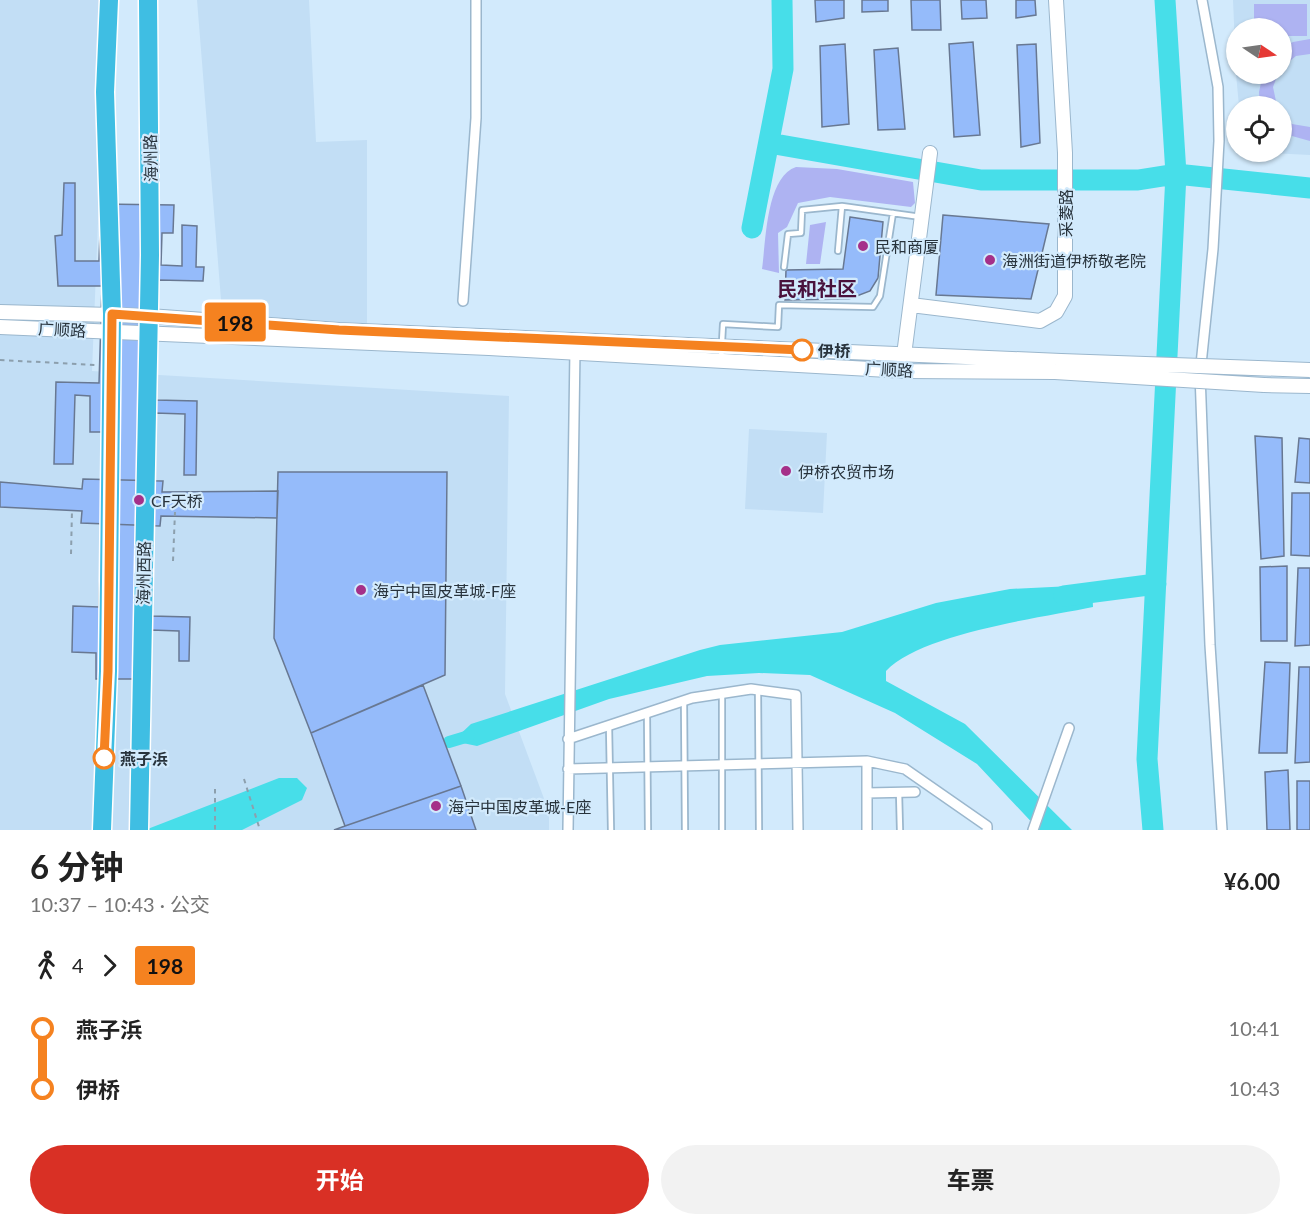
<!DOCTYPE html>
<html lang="zh">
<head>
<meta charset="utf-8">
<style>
	:root { --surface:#fff; --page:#f2f2f2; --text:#222; --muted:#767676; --accent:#d93025 }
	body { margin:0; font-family:Lato,"Noto Sans SC",sans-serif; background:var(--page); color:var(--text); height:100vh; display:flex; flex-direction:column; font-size:22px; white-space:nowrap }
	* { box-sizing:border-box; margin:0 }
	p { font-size:20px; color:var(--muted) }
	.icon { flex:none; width:33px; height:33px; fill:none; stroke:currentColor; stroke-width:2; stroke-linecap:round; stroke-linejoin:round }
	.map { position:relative; height:830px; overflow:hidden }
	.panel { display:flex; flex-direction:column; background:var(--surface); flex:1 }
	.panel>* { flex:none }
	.badge { padding:0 12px; border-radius:4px; font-size:21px; line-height:39px }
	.needle { width:39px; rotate:103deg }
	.fabs { position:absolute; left:1226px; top:18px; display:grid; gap:12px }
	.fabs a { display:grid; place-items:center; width:66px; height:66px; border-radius:50%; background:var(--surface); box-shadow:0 2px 4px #0004; font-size:30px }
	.map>.badge { position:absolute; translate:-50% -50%; box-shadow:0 0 0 3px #fff }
	.legs { display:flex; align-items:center; gap:9px; height:66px; padding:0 30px; font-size:20px }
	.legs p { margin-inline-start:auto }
	.headline { display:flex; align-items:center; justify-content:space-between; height:102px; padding:0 30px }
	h1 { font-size:33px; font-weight:700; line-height:45px }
	.action { display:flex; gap:12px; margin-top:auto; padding:12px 30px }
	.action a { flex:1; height:69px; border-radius:36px; background:var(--accent); color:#fff; font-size:24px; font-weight:700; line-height:69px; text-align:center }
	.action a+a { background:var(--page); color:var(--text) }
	ul { padding:0 30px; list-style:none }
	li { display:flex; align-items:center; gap:21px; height:60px; font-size:22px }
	li i { display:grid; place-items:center; width:9px; height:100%; margin:0 8px; background:currentColor }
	li i::after { content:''; width:15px; height:15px; margin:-8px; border:4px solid; border-radius:50%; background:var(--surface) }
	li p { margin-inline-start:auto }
	li:first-child i { background:linear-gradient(#0000 50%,currentColor 0) }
	li:last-child i { background:linear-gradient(currentColor 50%,#0000 0) }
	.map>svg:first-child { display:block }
	.built { fill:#c2def5 }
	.green { fill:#aeb3f2 }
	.water { fill:#47dee9 }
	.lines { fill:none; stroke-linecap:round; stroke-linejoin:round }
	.canal { stroke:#47dee9; stroke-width:12 }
	.river { stroke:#47dee9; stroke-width:21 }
	.building { fill:#95bbfa; stroke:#687892; stroke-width:1.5 }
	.lane-casing { stroke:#9bb7cd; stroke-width:8 }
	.street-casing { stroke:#9bb7cd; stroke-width:12 }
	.secondary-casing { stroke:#9bb7cd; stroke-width:16 }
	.highway-casing { stroke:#fff; stroke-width:21 }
	.path { stroke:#8c9fad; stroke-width:2; stroke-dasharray:4.5 4.5; stroke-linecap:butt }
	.lane { stroke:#fff; stroke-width:4.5 }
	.street { stroke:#fff; stroke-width:9 }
	.secondary { stroke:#fff; stroke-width:14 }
	.highway { stroke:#3fbee3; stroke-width:18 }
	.secondary-bridge-casing { stroke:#9bb7cd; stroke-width:16; stroke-linecap:butt }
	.secondary-bridge { stroke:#fff; stroke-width:14 }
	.line-1-casing { stroke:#fff; stroke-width:14 }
	.line-1 { stroke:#f58220; stroke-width:9 }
	.poi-dot { fill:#a53089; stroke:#d2eafc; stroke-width:2 }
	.stop-1-dot { fill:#fff; stroke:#f58220; stroke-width:3 }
	.labels { text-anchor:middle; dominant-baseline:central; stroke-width:4.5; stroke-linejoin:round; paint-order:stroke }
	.street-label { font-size:16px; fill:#28333c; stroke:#d2eafc }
	.poi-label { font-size:16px; fill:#28333c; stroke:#d2eafc; text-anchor:start }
	.stop-label { font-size:16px; font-weight:bold; fill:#28333c; stroke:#d2eafc; text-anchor:start }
	.quarter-label { font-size:20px; font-weight:bold; fill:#49113c; stroke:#d2eafc }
</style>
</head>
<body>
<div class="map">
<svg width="1310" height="830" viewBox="0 0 1310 830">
	<rect width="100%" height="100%" fill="#d2eafc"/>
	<!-- built -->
	<path class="built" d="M 0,0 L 107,0 L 92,371 L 509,396 L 505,694 L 549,812 L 549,830 L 0,830 Z
		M 197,0 L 309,0 L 316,142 L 367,140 L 367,328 L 222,312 Z
		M 1233,0 L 1310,0 L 1310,155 L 1252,152 L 1281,152 L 1281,106 L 1239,106 L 1236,74 L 1281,74 L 1281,28 L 1236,28 L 1236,70 Z
		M 749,429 L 827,433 L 823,513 L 745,509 Z"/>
	<!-- green -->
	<path class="green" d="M 1254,4 L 1307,4 L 1307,36 L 1281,36 L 1281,28 L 1254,28 Z
		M 1310,39 L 1310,54 L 1296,56 L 1281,68 L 1281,48 L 1293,42 Z
		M 1263,74 L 1278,74 L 1273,87 L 1277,106 L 1260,106 L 1259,92 Z
		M 1281,113 L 1292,124 L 1310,127 L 1310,141 L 1281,133 Z
		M 796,167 L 837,169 L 913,182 L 915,203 L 911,207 L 830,197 L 798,203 L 787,227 L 778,233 L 779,273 L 762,269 C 766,241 766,177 796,167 Z
		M 826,222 L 820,264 L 806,264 L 810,225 Z"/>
	<!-- water -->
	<path class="water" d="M 1092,585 L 1093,607 C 1040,618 922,633 886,671 L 886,681 L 965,724 L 1072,830 L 1039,830 L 977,764 L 895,713 L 810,675 L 759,673 L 707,676 L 609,699 L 477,746 L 453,741 L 471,724 L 700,650 L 720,645 L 842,632 L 936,603 L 1010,589 Z
		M 279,778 L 297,778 L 307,788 L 302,800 L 242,830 L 145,830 Z"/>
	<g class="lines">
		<!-- canal -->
		<path class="canal" d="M 449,742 L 469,736"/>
		<!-- river -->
		<path class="river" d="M 769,143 L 981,180 L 1138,180 L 1176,174 L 1310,188
			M 752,228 L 783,69 L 782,0
			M 1064,596 L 1156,584
			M 1153,830 L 1147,759 L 1176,174 L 1165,0"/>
	</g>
	<!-- building -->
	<path class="building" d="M 815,0 L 844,0 L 844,18 L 816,22 Z
		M 862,0 L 888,0 L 888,11 L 862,12 Z
		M 911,0 L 940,0 L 941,30 L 912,30 Z
		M 961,0 L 986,0 L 987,18 L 962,19 Z
		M 1016,0 L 1035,0 L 1036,15 L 1016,18 Z
		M 973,42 L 980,135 L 954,137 L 949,44 Z
		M 845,44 L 849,124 L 822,127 L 820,46 Z
		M 1036,44 L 1040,143 L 1021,147 L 1017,45 Z
		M 898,48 L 905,129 L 878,130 L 874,50 Z
		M 64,183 L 75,183 L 75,261 L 99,261 L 101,204 L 174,205 L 173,233 L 162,233 L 161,265 L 182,266 L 182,225 L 197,226 L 196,267 L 204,267 L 203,281 L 158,280 L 156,400 L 197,401 L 196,475 L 184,475 L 185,414 L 155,413 L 151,616 L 190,617 L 189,661 L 179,661 L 179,631 L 151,630 L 150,679 L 96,679 L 96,653 L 72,652 L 73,606 L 99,607 L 104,432 L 90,432 L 90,396 L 75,395 L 73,464 L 54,464 L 56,382 L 99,383 L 102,286 L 58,286 L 55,236 L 62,235 Z
		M 943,215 L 1049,224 L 1031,299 L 936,295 Z
		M 850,217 L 883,222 L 878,278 L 870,291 L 849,299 L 785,300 L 786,270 L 843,269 Z
		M 1255,436 L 1282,438 L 1284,556 L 1261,559 Z
		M 1299,438 L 1310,439 L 1310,483 L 1295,482 Z
		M 278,472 L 447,472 L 445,675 L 311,733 L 274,638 Z
		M 83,479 L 163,481 L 162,492 L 278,491 L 277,518 L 161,516 L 160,526 L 81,523 L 82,511 L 0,507 L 0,482 L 82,489 Z
		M 1292,493 L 1310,493 L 1310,556 L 1291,555 Z
		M 1287,566 L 1287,641 L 1261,641 L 1260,567 Z
		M 1298,568 L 1310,568 L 1310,645 L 1295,646 Z
		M 1265,662 L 1290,663 L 1287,753 L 1259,753 Z
		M 1299,667 L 1310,667 L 1310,762 L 1295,763 Z
		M 423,685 L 461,786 L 345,826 L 311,733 Z
		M 1288,770 L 1290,830 L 1267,830 L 1265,772 Z
		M 1297,781 L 1310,781 L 1310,830 L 1297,830 Z
		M 461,786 L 476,830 L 334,830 L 345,826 Z"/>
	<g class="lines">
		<defs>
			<path id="lane" d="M 838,251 L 842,206
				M 784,267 L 788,234 L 801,233 L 802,210 L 842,206 L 921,217
				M 721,360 L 723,324 L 778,327 L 779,305 L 873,307 L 880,296 L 893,213
				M 758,690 L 759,830
				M 722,694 L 722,830
				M 684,701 L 685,830
				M 647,714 L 648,830
				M 609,726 L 611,830
				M 899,792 L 900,830"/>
			<path id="street" d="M 1202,0 L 1218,87 L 1219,141 L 1213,249 L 1200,374 L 1210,645 L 1222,830
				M 463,301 L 476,118 L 476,0
				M 568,739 L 692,698 L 751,689 L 796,695 L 798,830
				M 867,761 L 867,830
				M 568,769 L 867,761 L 905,769 L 987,826 L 987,830
				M 867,793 L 915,792
				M 568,830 L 575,349
				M 1033,830 L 1069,728"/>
			<path id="secondary" d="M 911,305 L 1040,321 L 1056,312 L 1065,296 L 1065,153 L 1056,0
				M 0,312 L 149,316 L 339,330 L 1061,361
				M 0,327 L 489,348 L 906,371 L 1055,372
				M 904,355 L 930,153
				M 1264,385 L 1310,386"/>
			<path id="highway" d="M 102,830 L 108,671 L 112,314 L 105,92 L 109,0
				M 139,830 L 150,255 L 148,0"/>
		</defs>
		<!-- lane casing -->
		<use href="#lane" class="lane-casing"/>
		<!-- street casing -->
		<use href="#street" class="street-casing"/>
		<!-- secondary casing -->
		<use href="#secondary" class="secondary-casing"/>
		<!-- highway casing -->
		<use href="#highway" class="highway-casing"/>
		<!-- path -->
		<path class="path" d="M 0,360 L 96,365
			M 71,554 L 72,510
			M 173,561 L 175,512
			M 244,779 L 260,830
			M 215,789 L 215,830"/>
		<!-- lane -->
		<use href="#lane" class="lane"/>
		<!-- street -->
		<use href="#street" class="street"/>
		<!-- secondary -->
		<use href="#secondary" class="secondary"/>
		<!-- highway -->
		<use href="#highway" class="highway"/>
		<defs>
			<path id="secondary-bridge" d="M 1061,361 L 1310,370
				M 1055,372 L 1264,385"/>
		</defs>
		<!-- secondary-bridge casing -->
		<use href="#secondary-bridge" class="secondary-bridge-casing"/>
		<!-- secondary-bridge -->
		<use href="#secondary-bridge" class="secondary-bridge"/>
	</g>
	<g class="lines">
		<defs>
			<path id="line-1" d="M 104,758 L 108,671 L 112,314 L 339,330 L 802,350"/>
		</defs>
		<!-- line-1 casing -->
		<use href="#line-1" class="line-1-casing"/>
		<!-- line-1 -->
		<use href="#line-1" class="line-1"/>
	</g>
	<!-- markers -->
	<g class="poi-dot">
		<circle cx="863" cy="246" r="6"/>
		<circle cx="990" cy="260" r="6"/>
		<circle cx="786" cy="471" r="6"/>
		<circle cx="139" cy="500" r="6"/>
		<circle cx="361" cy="590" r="6"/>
		<circle cx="436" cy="806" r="6"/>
	</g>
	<g class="stop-1-dot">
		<circle cx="802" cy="350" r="10"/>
		<circle cx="104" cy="758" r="10"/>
	</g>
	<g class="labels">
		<!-- street labels -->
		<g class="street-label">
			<text transform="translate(150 158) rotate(-91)">海州路</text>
			<text transform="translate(1065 213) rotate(-90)">采菱路</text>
			<text transform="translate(62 329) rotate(3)">广顺路</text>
			<text transform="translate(889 369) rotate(3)">广顺路</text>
			<text transform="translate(143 573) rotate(-89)">海州西路</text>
		</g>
		<!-- poi labels -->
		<g class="poi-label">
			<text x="875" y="246">民和商厦</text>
			<text x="1002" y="260">海洲街道伊桥敬老院</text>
			<text x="798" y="471">伊桥农贸市场</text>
			<text x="151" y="500">CF天桥</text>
			<text x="373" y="590">海宁中国皮革城-F座</text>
			<text x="448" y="806">海宁中国皮革城-E座</text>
		</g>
		<!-- stop labels -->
		<g class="stop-label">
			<text x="818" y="350">伊桥</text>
			<text x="120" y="758">燕子浜</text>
		</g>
		<!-- quarter labels -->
		<g class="quarter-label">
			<text x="817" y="288">民和社区</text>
		</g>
	</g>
</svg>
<div class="fabs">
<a><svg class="needle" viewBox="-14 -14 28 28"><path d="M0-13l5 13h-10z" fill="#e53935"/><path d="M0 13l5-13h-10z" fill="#767676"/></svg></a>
<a><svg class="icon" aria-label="locate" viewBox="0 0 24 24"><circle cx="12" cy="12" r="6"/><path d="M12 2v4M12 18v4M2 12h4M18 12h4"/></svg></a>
</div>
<b class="badge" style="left:235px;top:322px;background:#f58220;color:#111">198</b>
</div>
<section class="panel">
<div class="headline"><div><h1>6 分钟</h1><p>10:37 – 10:43 · 公交</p></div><b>¥6.00</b></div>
<div class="legs"><svg class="icon" aria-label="walk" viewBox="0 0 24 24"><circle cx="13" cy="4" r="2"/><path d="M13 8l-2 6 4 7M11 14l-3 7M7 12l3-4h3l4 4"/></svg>4<svg class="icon" aria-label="forward" viewBox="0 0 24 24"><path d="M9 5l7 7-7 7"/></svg><b class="badge" style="background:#f58220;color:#111">198</b></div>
<ul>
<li><i style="color:#f58220"></i><b>燕子浜</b><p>10:41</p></li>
<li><i style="color:#f58220"></i><b>伊桥</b><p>10:43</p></li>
</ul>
<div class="action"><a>开始</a><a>车票</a></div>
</section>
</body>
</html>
